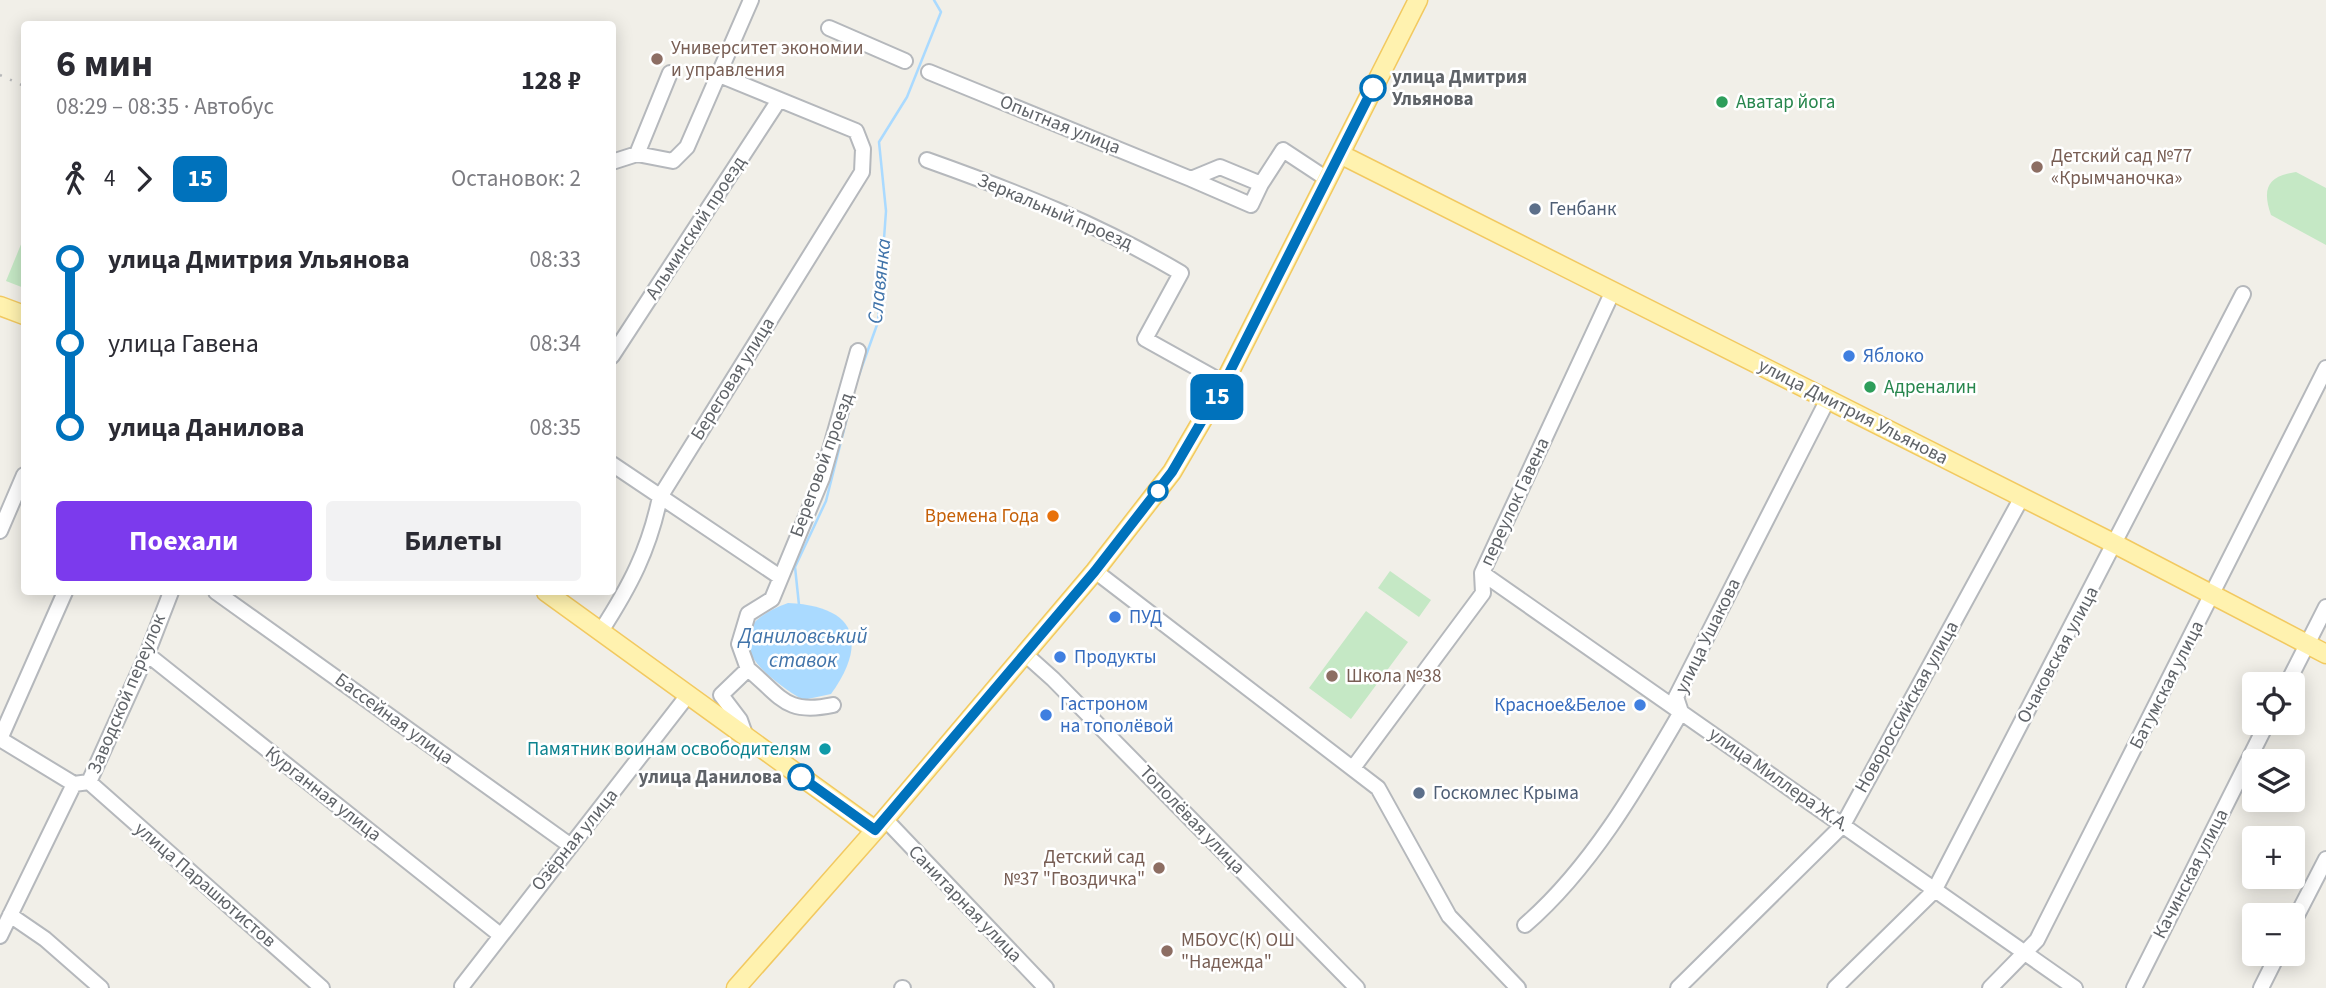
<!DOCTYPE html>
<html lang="ru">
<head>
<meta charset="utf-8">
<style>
	:root { --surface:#fff; --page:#f2f2f3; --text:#2b2b33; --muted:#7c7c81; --accent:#7c3aed }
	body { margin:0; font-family:"Source Sans 3",sans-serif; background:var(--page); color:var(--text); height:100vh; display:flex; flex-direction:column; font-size:26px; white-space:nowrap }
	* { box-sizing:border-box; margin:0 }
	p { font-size:23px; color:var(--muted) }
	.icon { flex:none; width:38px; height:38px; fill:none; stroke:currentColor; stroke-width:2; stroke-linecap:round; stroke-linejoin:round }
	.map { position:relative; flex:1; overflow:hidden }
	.side { position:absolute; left:21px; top:21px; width:595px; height:574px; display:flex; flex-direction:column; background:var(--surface); border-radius:7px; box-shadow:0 4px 18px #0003 }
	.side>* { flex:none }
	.badge { padding:0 14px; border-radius:10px; font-size:24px; line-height:46px }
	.fabs { position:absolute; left:2242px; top:672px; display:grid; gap:14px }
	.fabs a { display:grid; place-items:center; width:63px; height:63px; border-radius:7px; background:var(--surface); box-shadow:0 4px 18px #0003; font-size:35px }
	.map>.badge { position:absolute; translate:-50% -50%; box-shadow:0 0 0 4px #fff }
	.legs { display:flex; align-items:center; gap:10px; height:77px; padding:0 35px; font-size:23px }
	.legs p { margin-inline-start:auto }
	.overview { display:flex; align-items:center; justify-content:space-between; height:119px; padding:0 35px }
	h1 { font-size:38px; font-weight:700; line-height:52px }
	.primary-button { display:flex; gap:14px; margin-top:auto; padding:14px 35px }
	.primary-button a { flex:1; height:80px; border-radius:7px; background:var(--accent); color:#fff; font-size:28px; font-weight:700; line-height:80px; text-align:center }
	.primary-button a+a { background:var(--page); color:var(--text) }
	ul { padding:0 35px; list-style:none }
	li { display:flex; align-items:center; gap:24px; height:84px; font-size:26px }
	li i { display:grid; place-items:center; width:10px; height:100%; margin:0 9px; background:currentColor }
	li i::after { content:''; width:18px; height:18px; margin:-9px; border:5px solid; border-radius:50%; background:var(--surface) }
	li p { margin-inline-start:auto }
	li:first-child i { background:linear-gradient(#0000 50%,currentColor 0) }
	li:last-child i { background:linear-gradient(currentColor 50%,#0000 0) }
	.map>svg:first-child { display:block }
	.green { fill:#c5e8c5 }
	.water { fill:#aadaff }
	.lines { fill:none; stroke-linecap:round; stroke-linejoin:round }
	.stream { stroke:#aadaff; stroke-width:2.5 }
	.minor-casing { stroke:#b5b8bc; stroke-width:18 }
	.major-casing { stroke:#f2c960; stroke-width:21 }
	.minor { stroke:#fff; stroke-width:14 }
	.major { stroke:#fff2af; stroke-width:18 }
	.rail { stroke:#b6b7b8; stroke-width:2.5; stroke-dasharray:2 9; stroke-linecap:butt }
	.line-1-casing { stroke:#fff; stroke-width:16 }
	.line-1 { stroke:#0072bc; stroke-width:10 }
	.education-dot { fill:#8d6e63; stroke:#fff; stroke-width:2.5 }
	.stop-1-dot { fill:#fff; stroke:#0072bc; stroke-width:3.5 }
	.leisure-dot { fill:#2e9e5b; stroke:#fff; stroke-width:2.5 }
	.service-dot { fill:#5c6f8a; stroke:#fff; stroke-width:2.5 }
	.shop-dot { fill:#3f7fe0; stroke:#fff; stroke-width:2.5 }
	.food-dot { fill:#e8710a; stroke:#fff; stroke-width:2.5 }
	.culture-dot { fill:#0f9aa8; stroke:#fff; stroke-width:2.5 }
	.labels { text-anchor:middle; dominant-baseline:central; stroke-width:5; stroke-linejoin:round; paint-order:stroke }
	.education-label { font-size:19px; fill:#785e54; stroke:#fff; text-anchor:start }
	.stop-label { font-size:19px; font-weight:bold; fill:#5f6368; stroke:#fff; text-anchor:start }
	.leisure-label { font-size:19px; fill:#27864d; stroke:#fff; text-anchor:start }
	.street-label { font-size:19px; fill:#5f6368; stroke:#fff }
	.service-label { font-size:19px; fill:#4e5e75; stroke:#fff; text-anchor:start }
	.shop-label { font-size:19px; fill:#366cbe; stroke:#fff; text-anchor:start }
	.food-label { font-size:19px; fill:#c56008; stroke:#fff; text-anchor:end }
	.culture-label { font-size:19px; fill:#0d838f; stroke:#fff; text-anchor:end }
	.water-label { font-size:21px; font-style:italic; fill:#4174aa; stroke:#fff }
</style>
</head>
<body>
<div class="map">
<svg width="2326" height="988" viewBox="0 0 2326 988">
	<rect width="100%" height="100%" fill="#f1efe8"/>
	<!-- green -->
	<path class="green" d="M 2296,172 L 2326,188 L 2326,245 L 2271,215 C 2262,189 2267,176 2296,172 Z
		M 24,237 L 24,288 L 6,281 Z
		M 1390,571 L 1431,600 L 1419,617 L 1378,588 Z
		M 1366,611 L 1408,642 L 1351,719 L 1309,688 Z"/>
	<!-- water -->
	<path class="water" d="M 788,603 C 855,606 869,641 831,694 L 803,700 C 758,673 711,631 788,603 Z"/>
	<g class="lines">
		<!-- stream -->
		<path class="stream" d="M 799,605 L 795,567 L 826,501 L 855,386 L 878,322 L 886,211 L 879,142 L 907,97 L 941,12 L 934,0"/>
		<defs>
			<path id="minor" d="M 829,28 L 905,61
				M 929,72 L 1191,179 L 1220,167 L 1261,184 L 1283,150 L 1327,179
				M 670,73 L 637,154 L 673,161 L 687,147 L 751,0
				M 927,160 C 1017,192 1098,224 1181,273 L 1145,339 L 1224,383
				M 612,162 L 637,154
				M 1191,179 L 1251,205 L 1261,184
				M 612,356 L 779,100
				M 612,464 L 780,577
				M 0,531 L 24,475
				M 1095,571 L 1378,788 L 1449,916 L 1518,988
				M 1482,573 L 2075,988
				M 216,592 L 571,846
				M 601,631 C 630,586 649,550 660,497 L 862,172 L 863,149 L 856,131 L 717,74
				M 147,654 L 499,934
				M 1025,654 L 1053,679 L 1357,988
				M 748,669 L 739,644 L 748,614 L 772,599 L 822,478 L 858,351
				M 2287,684 L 2326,607
				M 746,737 L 740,720 L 721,695 L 748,669 C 782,697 785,715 833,705
				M 0,739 L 65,592
				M 0,739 L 74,784
				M 1353,768 L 1483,593 L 1482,573 L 1613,291
				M 89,782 L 322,988
				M 885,819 L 1046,988
				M 10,915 L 45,939 L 101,988
				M 1525,925 C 1591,868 1638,786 1681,712 L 1676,697 L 1828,399
				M 2292,925 L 2326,859
				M 0,936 L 74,784 L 89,782 L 147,654 L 171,592
				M 462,986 L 688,695
				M 902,988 L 903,988
				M 1678,988 L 1843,825 L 2022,497
				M 1835,988 L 1934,891 L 2243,294
				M 1990,988 L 2037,940 L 2326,368
				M 2134,988 L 2267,723
				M 2261,988 L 2278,954"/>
			<path id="major" d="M 1340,154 L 2115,544 L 2326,654
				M 0,306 L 24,315
				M 546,592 L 875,830
				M 736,988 L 885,819 L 1095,571 L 1172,472 L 1224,383 L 1418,0"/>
		</defs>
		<!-- minor casing -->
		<use href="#minor" class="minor-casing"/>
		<!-- major casing -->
		<use href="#major" class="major-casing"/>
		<!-- minor -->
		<use href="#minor" class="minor"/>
		<!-- major -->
		<use href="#major" class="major"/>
		<!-- rail -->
		<path class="rail" d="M 0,75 L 24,86"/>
	</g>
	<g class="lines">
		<defs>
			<path id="line-1" d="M 801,777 L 875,830 L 1095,571 L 1172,472 L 1224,383 L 1373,88"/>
		</defs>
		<!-- line-1 casing -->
		<use href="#line-1" class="line-1-casing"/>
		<!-- line-1 -->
		<use href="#line-1" class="line-1"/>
	</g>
	<!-- markers -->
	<g class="education-dot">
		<circle cx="657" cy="59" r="7"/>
		<circle cx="2037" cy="167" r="7"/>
		<circle cx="1332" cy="676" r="7"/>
		<circle cx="1159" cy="868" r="7"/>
		<circle cx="1167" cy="951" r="7"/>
	</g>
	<g class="stop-1-dot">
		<circle cx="1373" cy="88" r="12"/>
		<circle cx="1158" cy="491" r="9"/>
		<circle cx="801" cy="777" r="12"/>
	</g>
	<g class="leisure-dot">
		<circle cx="1722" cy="102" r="7"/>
		<circle cx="1870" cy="387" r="7"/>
	</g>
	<g class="service-dot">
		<circle cx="1535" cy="209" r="7"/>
		<circle cx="1419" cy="793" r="7"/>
	</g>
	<g class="shop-dot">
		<circle cx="1849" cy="356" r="7"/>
		<circle cx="1115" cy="617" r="7"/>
		<circle cx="1060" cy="657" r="7"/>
		<circle cx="1640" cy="705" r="7"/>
		<circle cx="1046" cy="715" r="7"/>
	</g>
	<circle class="food-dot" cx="1053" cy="516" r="7"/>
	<circle class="culture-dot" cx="825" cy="749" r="7"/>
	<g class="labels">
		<!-- education labels -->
		<g class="education-label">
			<text x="671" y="48">Университет экономии<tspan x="671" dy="22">и управления</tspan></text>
			<text x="2051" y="156">Детский сад №77<tspan x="2051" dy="22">«Крымчаночка»</tspan></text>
			<text x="1346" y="676">Школа №38</text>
			<text x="1145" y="857" text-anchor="end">Детский сад<tspan x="1145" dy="22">№37 "Гвоздичка"</tspan></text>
			<text x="1181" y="940">МБОУС(К) ОШ<tspan x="1181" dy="22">"Надежда"</tspan></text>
		</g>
		<!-- stop labels -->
		<g class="stop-label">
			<text x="1392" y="77">улица Дмитрия<tspan x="1392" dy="22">Ульянова</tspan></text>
			<text x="782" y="777" text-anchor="end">улица Данилова</text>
		</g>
		<!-- leisure labels -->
		<g class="leisure-label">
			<text x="1736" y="102">Аватар йога</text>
			<text x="1884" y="387">Адреналин</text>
		</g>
		<!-- street labels -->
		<g class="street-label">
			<text transform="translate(1060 125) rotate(22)">Опытная улица</text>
			<text transform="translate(1055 212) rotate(23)">Зеркальный проезд</text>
			<text transform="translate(696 228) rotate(-57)">Альминский проезд</text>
			<text transform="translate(733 379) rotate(-58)">Береговая улица</text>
			<text transform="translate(1853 412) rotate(27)">улица Дмитрия Ульянова</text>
			<text transform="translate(822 465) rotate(-70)">Береговой проезд</text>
			<text transform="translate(1515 502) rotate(-65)">переулок Гавена</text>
			<text transform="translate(1708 636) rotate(-64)">улица Ушакова</text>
			<text transform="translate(2058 655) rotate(-62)">Очаковская улица</text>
			<text transform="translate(2167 685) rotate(-63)">Батумская улица</text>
			<text transform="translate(127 694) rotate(-67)">Заводской переулок</text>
			<text transform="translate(1907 707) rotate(-61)">Новороссийская улица</text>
			<text transform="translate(394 719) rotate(36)">Бассейная улица</text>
			<text transform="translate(1779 780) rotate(35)">улица Миллера Ж.А.</text>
			<text transform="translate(323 794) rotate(38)">Курганная улица</text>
			<text transform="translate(1192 820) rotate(46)">Тополёвая улица</text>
			<text transform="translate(575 840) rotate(-51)">Озёрная улица</text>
			<text transform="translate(2191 874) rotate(-63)">Качинская улица</text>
			<text transform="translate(205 885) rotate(41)">улица Парашютистов</text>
			<text transform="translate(965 904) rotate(46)">Санитарная улица</text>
		</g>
		<!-- service labels -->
		<g class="service-label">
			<text x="1549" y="209">Генбанк</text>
			<text x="1433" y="793">Госкомлес Крыма</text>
		</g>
		<!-- shop labels -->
		<g class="shop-label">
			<text x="1863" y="356">Яблоко</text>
			<text x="1129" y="617">ПУД</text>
			<text x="1074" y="657">Продукты</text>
			<text x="1060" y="704">Гастроном<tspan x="1060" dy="22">на тополёвой</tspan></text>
			<text x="1626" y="705" text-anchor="end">Красное&amp;Белое</text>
		</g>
		<!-- food labels -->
		<g class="food-label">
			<text x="1039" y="516">Времена Года</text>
		</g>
		<!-- culture labels -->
		<g class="culture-label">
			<text x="811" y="749">Памятник воинам освободителям</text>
		</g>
		<!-- water labels -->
		<g class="water-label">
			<text transform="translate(879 281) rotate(-84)">Славянка</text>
			<text x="803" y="636">Даниловський<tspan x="803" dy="24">ставок</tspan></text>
		</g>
	</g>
</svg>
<div class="fabs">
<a><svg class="icon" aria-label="locate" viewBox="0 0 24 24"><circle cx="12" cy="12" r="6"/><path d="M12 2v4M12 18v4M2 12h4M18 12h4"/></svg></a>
<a><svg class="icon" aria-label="layers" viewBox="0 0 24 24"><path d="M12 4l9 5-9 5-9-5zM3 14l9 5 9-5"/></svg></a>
<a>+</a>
<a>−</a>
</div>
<b class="badge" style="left:1217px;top:397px;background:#0072bc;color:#fff">15</b>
<section class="side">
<div class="overview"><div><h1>6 мин</h1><p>08:29 – 08:35 · Автобус</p></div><b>128 ₽</b></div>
<div class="legs"><svg class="icon" aria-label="walk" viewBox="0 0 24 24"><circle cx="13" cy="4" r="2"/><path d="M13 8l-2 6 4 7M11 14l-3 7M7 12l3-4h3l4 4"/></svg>4<svg class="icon" aria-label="forward" viewBox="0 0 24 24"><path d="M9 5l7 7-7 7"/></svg><b class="badge" style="background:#0072bc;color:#fff">15</b><p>Остановок: 2</p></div>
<ul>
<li><i style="color:#0072bc"></i><b>улица Дмитрия Ульянова</b><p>08:33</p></li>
<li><i style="color:#0072bc"></i><span>улица Гавена</span><p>08:34</p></li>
<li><i style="color:#0072bc"></i><b>улица Данилова</b><p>08:35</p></li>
</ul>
<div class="primary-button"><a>Поехали</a><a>Билеты</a></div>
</section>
</div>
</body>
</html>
